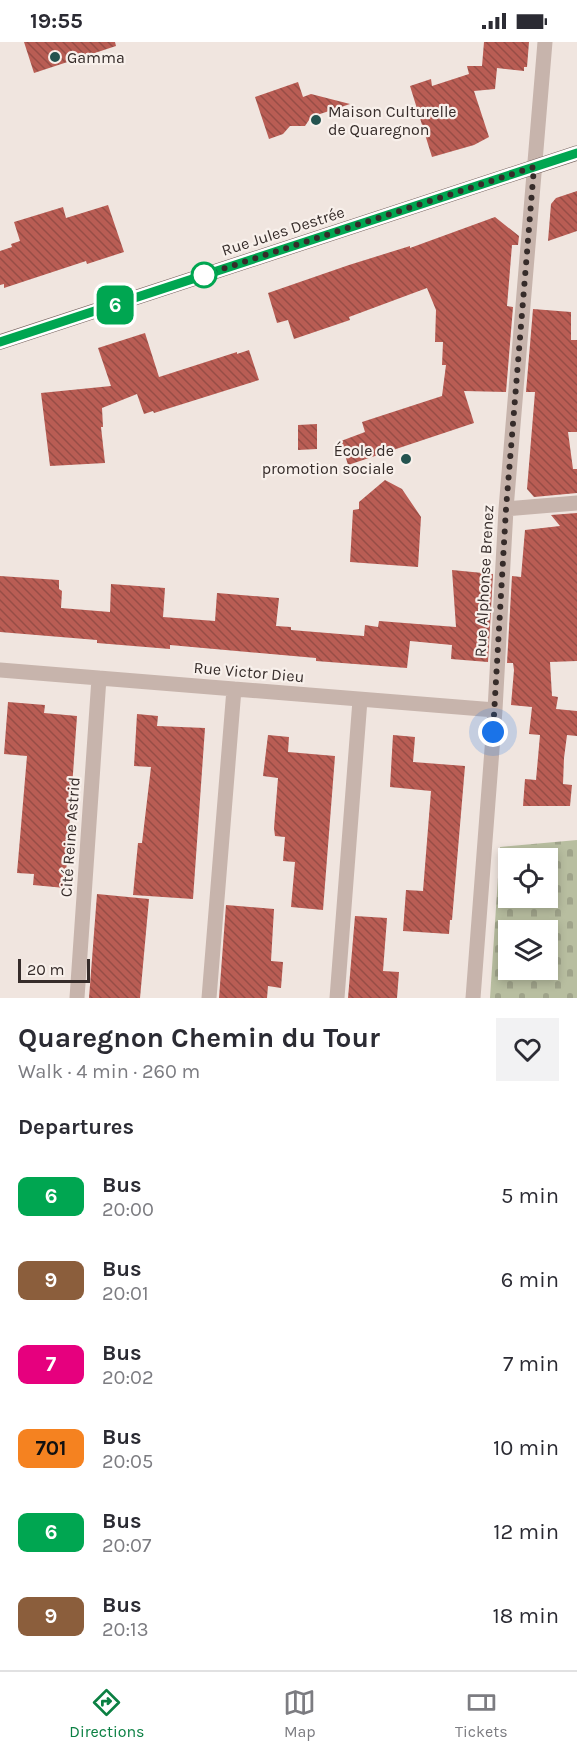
<!DOCTYPE html>
<html lang="en">
<head>
<meta charset="utf-8">
<style>
	:root { --surface:#fff; --page:#f2f2f3; --text:#2b2b33; --muted:#7c7c81; --line:#e1e1e2; --accent:#0b8043 }
	body { margin:0; font-family:Karla,sans-serif; background:var(--page); color:var(--text); height:100vh; display:flex; flex-direction:column; font-size:22px; white-space:nowrap }
	* { box-sizing:border-box; margin:0 }
	p { font-size:20px; color:var(--muted) }
	.icon { flex:none; width:33px; height:33px; fill:none; stroke:currentColor; stroke-width:2; stroke-linecap:round; stroke-linejoin:round }
	.map { position:relative; height:956px; overflow:hidden }
	.details { display:flex; flex-direction:column; background:var(--surface); flex:1 }
	.details>* { flex:none }
	.badge { padding:0 12px; border-radius:9px; font-size:21px; line-height:39px }
	.buttons { position:absolute; left:498px; top:806px; display:grid; gap:12px }
	.buttons a { display:grid; place-items:center; width:60px; height:60px; border-radius:0px; background:var(--surface); box-shadow:0 3px 9px #0003; font-size:30px }
	.scale { position:absolute; left:18px; bottom:15px; width:72px; box-sizing:border-box; padding-left:6px; border:3px solid #362c2a; border-top:0; font-size:16px; line-height:21px; white-space:nowrap; color:#362c2a; -webkit-text-stroke:4px #f8f0eb; paint-order:stroke }
	.you { position:absolute; width:30px; height:30px; margin:-15px; border:4px solid #fff; border-radius:50%; background:#1a73e8; box-shadow:0 0 0 9px #1a73e833 }
	.map>.badge { position:absolute; translate:-50% -50%; box-shadow:0 0 0 3px #fff }
	h2 { padding:0 18px; font-size:22px; line-height:54px }
	.round { display:grid; place-items:center; flex:none; width:63px; height:63px; border-radius:0px; background:var(--page) }
	.head { display:flex; align-items:center; justify-content:space-between; height:102px; padding:0 18px }
	h1 { font-size:28px; font-weight:700; line-height:45px }
	ul { padding:0; list-style:none }
	li { display:flex; align-items:center; gap:18px; height:84px; padding:0 18px }
	li div { flex:1 }
	li b { display:block; font-size:22px }
	li em { font-style:normal }
	li .badge { min-width:66px; font-weight:700; text-align:center }
	.status { display:flex; justify-content:space-between; align-items:center; height:42px; padding:0 30px; background:var(--surface); direction:ltr }
	.status svg { height:16px; fill:currentColor }
	.menu { display:flex; justify-content:space-around; align-items:center; height:84px; border-top:2px solid var(--line); background:var(--surface); font-size:16px; color:var(--muted) }
	.menu a { display:grid; justify-items:center; gap:3px }
	.menu .on { color:var(--accent) }
	.map>svg:first-child { display:block }
	.cemetery { fill:url(#cemetery-stones); fill-rule:evenodd }
	.building { fill:url(#building-back-hatch) }
	.lines { fill:none; stroke-linecap:round; stroke-linejoin:round }
	.minor { stroke:#c7b4ac; stroke-width:15 }
	.major { stroke:#76615d; stroke-width:15 }
	.line-casing { stroke:#fff; stroke-width:14 }
	.line { stroke:#00a651; stroke-width:9 }
	.walk { stroke:#362c2a; stroke-width:6; stroke-dasharray:0 10.8 }
	.poi-dot { fill:#24534f; stroke:#f8f0eb; stroke-width:2 }
	.stop-dot { fill:#fff; stroke:#00a651; stroke-width:3 }
	.labels { text-anchor:middle; dominant-baseline:central; stroke-width:4.5; stroke-linejoin:round; paint-order:stroke }
	.poi-label { font-size:16px; fill:#362c2a; stroke:#f8f0eb; text-anchor:start }
	.street-label { font-size:16px; fill:#362c2a; stroke:#f8f0eb }
</style>
</head>
<body>
<div class="status"><b>19:55</b><svg viewBox="0 0 49 12"><path d="M0 12V9h3v3zM5 12V6h3v6zM10 12V3h3v9zM15 12V0h3v12zM26 1h20v11H26zM47 4h2v5h-2z"/></svg></div>
<div class="map">
<svg width="577" height="956" viewBox="0 0 577 956">
	<defs>
		<pattern id="cemetery-stones" width="16" height="16" patternUnits="userSpaceOnUse" patternTransform="scale(1.5)"><rect width="16" height="16" fill="#b8bea0"/><path d="M2 7V4a2 2 0 0 1 4 0v3zM10 15v-3a2 2 0 0 1 4 0v3z" fill="#9fa38a"/></pattern>
		<pattern id="building-back-hatch" width="6" height="6" patternUnits="userSpaceOnUse" patternTransform="scale(1.5)"><rect width="6" height="6" fill="#b95d54"/><path d="M-1 5l2 2M0 0l6 6M5-1l2 2" fill="none" stroke="#974d46"/></pattern>
	</defs>
	<rect width="100%" height="100%" fill="#f0e5df"/>
	<!-- cemetery -->
	<path class="cemetery" d="M 577,798 L 577,956 L 490,956 L 500,805 ZM 508,816 L 548,816 L 548,855 L 508,855 ZM 508,888 L 548,888 L 548,927 L 508,927 Z"/>
	<!-- building -->
	<path class="building" d="M 24,0 L 115,0 L 116,4 L 34,31 Z
		M 484,0 L 529,0 L 527,25 L 524,25 L 524,29 L 497,26 L 495,47 L 474,49 L 489,95 L 474,103 L 432,115 L 410,44 L 431,37 L 432,44 L 469,32 L 467,24 L 482,24 Z
		M 298,40 L 303,55 L 311,52 L 350,62 L 311,75 L 305,84 L 290,84 L 283,92 L 269,97 L 255,55 Z
		M 577,149 L 577,189 L 548,199 L 551,162 L 556,156 Z
		M 108,163 L 124,210 L 87,222 L 86,219 L 4,246 L 4,242 L 0,243 L 0,209 L 12,205 L 11,202 L 20,199 L 14,180 L 63,165 L 66,176 Z
		M 495,175 L 519,194 L 518,203 L 512,203 L 507,264 L 513,265 L 506,350 L 464,349 L 474,381 L 348,423 L 341,399 L 365,390 L 362,380 L 442,354 L 446,323 L 442,323 L 443,300 L 435,300 L 436,268 L 427,246 L 349,275 L 350,278 L 294,297 L 288,278 L 277,281 L 268,251 L 349,223 L 410,204 L 410,206 Z
		M 533,267 L 571,270 L 571,298 L 577,298 L 577,390 L 568,390 L 573,427 L 577,427 L 577,451 L 534,455 L 527,447 L 535,350 L 526,350 Z
		M 145,291 L 159,335 L 237,310 L 237,312 L 249,308 L 259,338 L 154,371 L 153,369 L 144,372 L 137,352 L 102,366 L 103,385 L 101,385 L 105,421 L 50,424 L 41,351 L 111,344 L 98,306 Z
		M 317,382 L 317,407 L 298,408 L 298,383 Z
		M 385,438 L 402,447 L 421,475 L 418,525 L 350,520 L 353,468 L 359,467 L 359,460 Z
		M 577,471 L 577,619 L 550,620 L 552,654 L 558,655 L 556,667 L 577,669 L 577,694 L 567,693 L 564,716 L 563,742 L 572,743 L 570,764 L 523,764 L 525,737 L 536,738 L 540,693 L 529,692 L 532,665 L 511,663 L 514,628 L 513,621 L 507,621 L 512,534 L 521,535 L 525,488 L 560,484 L 551,473 Z
		M 452,528 L 493,532 L 488,620 L 451,617 L 452,603 L 410,599 L 407,626 L 316,619 L 316,616 L 170,603 L 170,607 L 97,601 L 97,598 L 0,590 L 0,534 L 59,538 L 59,547 L 62,549 L 61,566 L 110,570 L 111,542 L 165,546 L 163,575 L 215,579 L 217,551 L 279,556 L 276,584 L 291,585 L 291,588 L 364,594 L 365,583 L 378,585 L 379,579 L 456,585 Z
		M 8,660 L 45,663 L 44,671 L 77,674 L 65,846 L 33,843 L 34,832 L 17,831 L 27,714 L 4,712 Z
		M 137,672 L 158,674 L 157,684 L 205,686 L 193,857 L 133,853 L 138,801 L 142,801 L 151,725 L 134,724 Z
		M 268,693 L 289,695 L 288,710 L 335,714 L 323,868 L 291,865 L 295,820 L 283,819 L 285,795 L 275,794 L 274,786 L 278,736 L 263,734 Z
		M 393,693 L 415,695 L 413,720 L 465,724 L 452,878 L 450,878 L 449,892 L 403,889 L 406,848 L 423,849 L 431,749 L 390,745 Z
		M 97,852 L 149,857 L 140,956 L 89,956 Z
		M 226,863 L 274,867 L 271,919 L 283,920 L 281,946 L 268,944 L 267,956 L 219,956 Z
		M 355,874 L 387,876 L 383,929 L 399,930 L 397,956 L 348,956 Z"/>
	<g class="lines">
		<!-- minor -->
		<path class="minor" d="M 506,467 L 577,461
			M 0,628 L 495,668
			M 77,956 L 99,636
			M 209,956 L 234,647
			M 337,956 L 360,658
			M 473,956 L 495,668 L 506,467 L 545,0"/>
		<!-- major -->
		<path class="major" d="M 0,300 L 577,111"/>
	</g>
	<g class="lines">
		<defs>
			<path id="line" d="M 0,300 L 577,111"/>
		</defs>
		<!-- line casing -->
		<use href="#line" class="line-casing"/>
		<!-- line -->
		<use href="#line" class="line"/>
		<!-- walk -->
		<path class="walk" d="M 204,233 L 534,125 L 506,467 L 493,690"/>
	</g>
	<!-- markers -->
	<g class="poi-dot">
		<circle cx="55" cy="15" r="6"/>
		<circle cx="316" cy="78" r="6"/>
		<circle cx="406" cy="417" r="6"/>
	</g>
	<circle class="stop-dot" cx="204" cy="233" r="12"/>
	<g class="labels">
		<!-- poi labels -->
		<g class="poi-label">
			<text x="67" y="15">Gamma</text>
			<text x="328" y="69">Maison Culturelle<tspan x="328" dy="18">de Quaregnon</tspan></text>
			<text x="394" y="408" text-anchor="end">École de<tspan x="394" dy="18">promotion sociale</tspan></text>
		</g>
		<!-- street labels -->
		<g class="street-label">
			<text transform="translate(283 189) rotate(-18)">Rue Jules Destrée</text>
			<text transform="translate(484 539) rotate(-87)">Rue Alphonse Brenez</text>
			<text transform="translate(249 630) rotate(5)">Rue Victor Dieu</text>
			<text transform="translate(70 795) rotate(-86)">Cité Reine Astrid</text>
		</g>
	</g>
</svg>
<div class="buttons">
<a><svg class="icon" aria-label="locate" viewBox="0 0 24 24"><circle cx="12" cy="12" r="6"/><path d="M12 2v4M12 18v4M2 12h4M18 12h4"/></svg></a>
<a><svg class="icon" aria-label="layers" viewBox="0 0 24 24"><path d="M12 4l9 5-9 5-9-5zM3 14l9 5 9-5"/></svg></a>
</div>
<div class="scale">20 m</div>
<div class="you" style="left:493px;top:690px"></div>
<b class="badge" style="left:115px;top:263px;background:#00a651;color:#fff">6</b>
</div>
<section class="details">
<div class="head"><div><h1>Quaregnon Chemin du Tour</h1><p>Walk · 4 min · 260 m</p></div><a class="round"><svg class="icon" aria-label="heart" viewBox="0 0 24 24"><path d="M12 20l-8-8c-3-5 5-10 8-4 3-6 11-1 8 4z"/></svg></a></div>
<h2>Departures</h2>
<ul>
<li><span class="badge" style="background:#00a651;color:#fff">6</span><div><b>Bus</b><p>20:00</p></div><em>5 min</em></li>
<li><span class="badge" style="background:#8b5e3c;color:#fff">9</span><div><b>Bus</b><p>20:01</p></div><em>6 min</em></li>
<li><span class="badge" style="background:#e6007e;color:#fff">7</span><div><b>Bus</b><p>20:02</p></div><em>7 min</em></li>
<li><span class="badge" style="background:#f58220;color:#111">701</span><div><b>Bus</b><p>20:05</p></div><em>10 min</em></li>
<li><span class="badge" style="background:#00a651;color:#fff">6</span><div><b>Bus</b><p>20:07</p></div><em>12 min</em></li>
<li><span class="badge" style="background:#8b5e3c;color:#fff">9</span><div><b>Bus</b><p>20:13</p></div><em>18 min</em></li>
</ul>
</section>
<nav class="menu">
<a class="on"><svg class="icon" aria-label="directions" viewBox="0 0 24 24"><path d="M12 3l9 9-9 9-9-9zM9 14v-3h6M13 9l2 2-2 2"/></svg>Directions</a>
<a><svg class="icon" aria-label="map" viewBox="0 0 24 24"><path d="M3 6l6-2 6 2 6-2v14l-6 2-6-2-6 2zM9 4v14M15 6v14"/></svg>Map</a>
<a><svg class="icon" aria-label="tickets" viewBox="0 0 24 24"><path d="M3 7h18v10H3zM15 7v10"/></svg>Tickets</a>
</nav>
</body>
</html>
